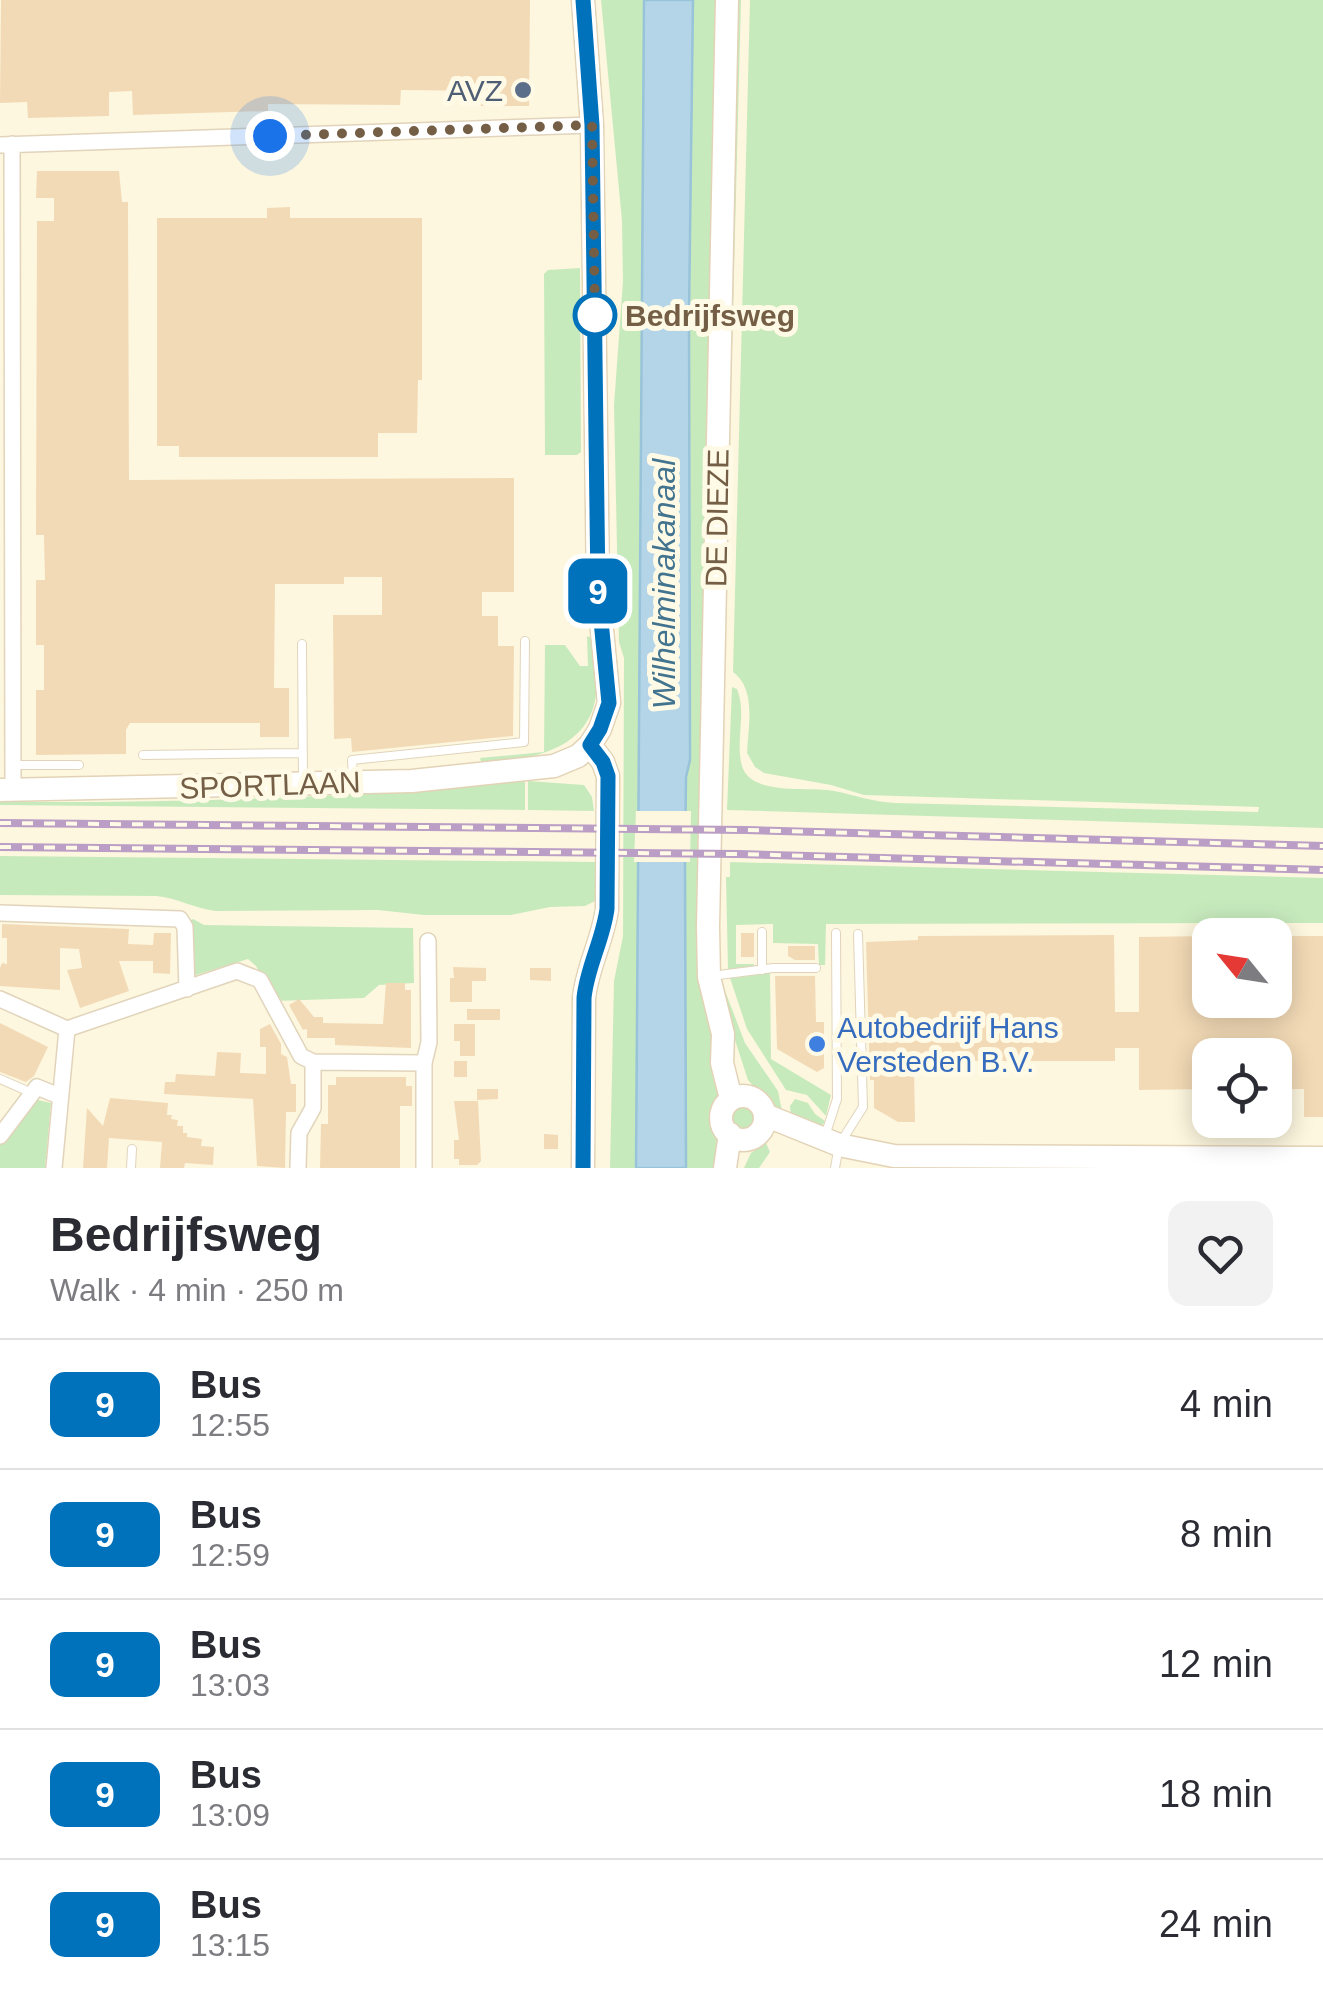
<!DOCTYPE html>
<html lang="en">
<head>
<meta charset="utf-8">
<style>
	:root { --surface:#fff; --page:#f2f2f3; --text:#2b2b33; --muted:#7c7c81; --line:#e1e1e2 }
	body { margin:0; font-family:Arial,sans-serif; background:var(--page); color:var(--text); height:100vh; display:flex; flex-direction:column; font-size:38px; white-space:nowrap }
	* { box-sizing:border-box; margin:0 }
	p { font-size:32px; color:var(--muted) }
	.icon { flex:none; width:55px; height:55px; fill:none; stroke:currentColor; stroke-width:2; stroke-linecap:round; stroke-linejoin:round }
	.map { position:relative; height:1168px; overflow:hidden }
	.panel { display:flex; flex-direction:column; background:var(--surface); flex:1 }
	.panel>* { flex:none }
	.badge { padding:0 20px; border-radius:15px; font-size:35px; line-height:65px }
	.needle { width:65px; rotate:300deg }
	.fabs { position:absolute; left:1192px; top:918px; display:grid; gap:20px }
	.fabs a { display:grid; place-items:center; width:100px; height:100px; border-radius:20px; background:var(--surface); box-shadow:0 5px 25px #0003; font-size:50px }
	.you { position:absolute; width:50px; height:50px; margin:-25px; border:8px solid #fff; border-radius:50%; background:#1a73e8; box-shadow:0 0 0 15px #1a73e833 }
	.map>.badge { position:absolute; translate:-50% -50%; box-shadow:0 0 0 5px #fff }
	.round { display:grid; place-items:center; flex:none; width:105px; height:105px; border-radius:20px; background:var(--page) }
	.head { display:flex; align-items:center; justify-content:space-between; height:170px; padding:0 50px }
	h1 { font-size:48px; font-weight:700; line-height:75px }
	ul { padding:0; list-style:none }
	li { display:flex; align-items:center; gap:30px; height:130px; padding:0 50px; border-top:2px solid var(--line) }
	li div { flex:1 }
	li b { display:block; font-size:38px }
	li em { font-style:normal }
	li .badge { min-width:110px; font-weight:700; text-align:center }
	.map>svg:first-child { display:block }
	.green { fill:#c7eabd }
	.water { fill:#b3d5e7; stroke:#99c3d9; stroke-width:2.5 }
	.pier { fill:#fdf7df }
	.building { fill:#f3dab6 }
	.lines { fill:none; stroke-linecap:round; stroke-linejoin:round }
	.lane-casing { stroke:#e1d4bb; stroke-width:10 }
	.street-casing { stroke:#e1d4bb; stroke-width:18 }
	.secondary-casing { stroke:#e3d3b6; stroke-width:25 }
	.lane { stroke:#fff; stroke-width:8 }
	.street { stroke:#fff; stroke-width:15 }
	.secondary { stroke:#fff; stroke-width:22 }
	.rail-casing { stroke:#bb9ec5; stroke-width:8 }
	.rail { stroke:#fffae6; stroke-width:4; stroke-dasharray:11; stroke-linecap:butt }
	.line-casing { stroke:#fff; stroke-width:22 }
	.line { stroke:#0072bc; stroke-width:15 }
	.walk { stroke:#745f46; stroke-width:10; stroke-dasharray:0 18 }
	.service-dot { fill:#5c6f8a; stroke:#fffae6; stroke-width:4 }
	.stop-dot { fill:#fff; stroke:#0072bc; stroke-width:5 }
	.shop-dot { fill:#3f7fe0; stroke:#fffae6; stroke-width:4 }
	.labels { text-anchor:middle; dominant-baseline:central; stroke-width:10; stroke-linejoin:round; paint-order:stroke }
	.service-label { font-size:30px; fill:#4e5e75; stroke:#fffae6; text-anchor:end }
	.stop-label { font-size:30px; font-weight:bold; fill:#745f46; stroke:#fffae6; text-anchor:start }
	.street-label { font-size:30px; fill:#745f46; stroke:#fffae6 }
	.shop-label { font-size:30px; fill:#366cbe; stroke:#fffae6; text-anchor:start }
	.water-label { font-size:32px; font-style:italic; fill:#42748f; stroke:#fffae6 }
</style>
</head>
<body>
<div class="map">
<svg width="1323" height="1168" viewBox="0 0 1323 1168">
	<rect width="100%" height="100%" fill="#fdf7df"/>
	<!-- green -->
	<path class="green" d="M 601,0 L 644,0 L 636,1168 L 610,1168 L 614,981 L 623,936 L 624,658 L 619,642 L 614,405 L 623,281 L 622,221 Z
		M 693,0 L 721,0 L 709,629 L 722,1084 L 715,1115 L 722,1140 L 718,1168 L 686,1168 L 685,862 L 686,777 L 690,760 L 689,315 Z
		M 735,0 L 741,0 L 724,660 Z
		M 750,0 L 1323,0 L 1323,828 L 727,810 L 732,687 L 737,689 C 747,713 735,741 742,766 C 751,797 811,786 834,791 C 855,795 873,802 895,803 L 1258,812 L 1259,807 L 864,795 L 831,785 L 764,773 L 755,767 L 747,753 C 748,726 757,690 733,672 Z
		M 580,268 L 581,452 L 577,455 L 545,455 L 544,274 L 548,270 Z
		M 587,636 L 594,639 C 595,655 597,671 597,687 C 593,752 531,758 482,765 L 480,758 L 544,752 L 545,645 L 565,645 L 580,666 L 588,666 Z
		M 525,781 L 525,810 L 0,805 L 0,802 C 176,803 350,798 525,781 Z
		M 528,781 L 584,785 L 592,797 L 594,811 L 528,810 Z
		M 0,856 L 596,862 L 595,901 L 585,906 L 550,907 L 511,915 L 424,915 L 378,910 L 215,911 C 194,908 177,898 156,896 L 0,895 Z
		M 730,862 L 1323,878 L 1323,923 L 826,924 L 825,965 L 819,965 L 818,944 L 773,943 L 773,924 L 736,925 L 736,964 L 754,964 L 754,967 L 728,970 L 726,877 L 730,877 Z
		M 193,919 L 204,925 L 413,928 L 414,983 L 379,985 L 364,998 L 275,1001 L 256,966 L 248,959 L 193,976 L 187,922 Z
		M 770,973 L 771,1059 L 831,1095 L 826,1116 L 807,1095 L 786,1090 L 747,1029 L 730,978 Z
		M 722,983 L 745,1043 L 778,1091 L 783,1116 L 770,1106 L 748,1080 L 717,985 Z
		M 34,1099 L 51,1103 L 45,1168 L 0,1168 L 0,1140 Z
		M 795,1099 L 808,1103 L 815,1114 L 825,1121 L 822,1126 L 818,1127 L 791,1117 L 790,1106 Z
		M733 1118a11 11 0 1 1 22 0a11 11 0 1 1-22 0Z
		M 766,1143 L 770,1152 L 759,1168 L 744,1168 L 751,1153 Z"/>
	<!-- water -->
	<path class="water" d="M 644,0 L 693,0 L 689,315 L 690,760 L 686,777 L 685,862 L 686,1168 L 636,1168 Z"/>
	<!-- pier -->
	<path class="pier" d="M 636,811 L 691,811 L 690,862 L 634,862 Z"/>
	<!-- building -->
	<path class="building" d="M 1,0 L 530,0 L 529,106 L 481,106 L 481,91 L 401,90 L 400,105 L 268,104 L 268,111 L 133,115 L 132,91 L 109,92 L 109,116 L 28,118 L 27,102 L 0,103 Z
		M 37,171 L 119,171 L 122,202 L 128,202 L 128,206 L 129,480 L 514,478 L 514,592 L 482,592 L 482,616 L 498,616 L 498,646 L 514,646 L 513,736 L 352,752 L 351,738 L 334,739 L 333,615 L 382,615 L 382,577 L 344,577 L 344,584 L 275,584 L 274,688 L 289,688 L 289,737 L 260,737 L 260,723 L 130,723 L 126,730 L 126,754 L 36,755 L 36,690 L 44,690 L 44,645 L 36,645 L 36,580 L 45,580 L 44,535 L 36,535 L 37,221 L 54,221 L 54,198 L 36,198 Z
		M 290,207 L 290,218 L 422,218 L 422,380 L 418,380 L 417,433 L 378,433 L 378,457 L 179,457 L 179,446 L 157,446 L 157,218 L 267,218 L 267,208 Z
		M 2,924 L 129,929 L 128,944 L 153,945 L 154,933 L 171,933 L 170,974 L 153,973 L 153,961 L 119,961 L 129,991 L 80,1008 L 67,970 L 82,968 L 79,949 L 60,948 L 60,990 L 0,986 L 0,968 L 2,963 L 7,964 L 7,938 L 2,938 Z
		M 741,933 L 754,933 L 754,957 L 741,957 Z
		M 1114,935 L 1115,1012 L 1139,1012 L 1139,937 L 1210,936 L 1210,1000 L 1275,1000 L 1275,936 L 1323,936 L 1323,1117 L 1304,1117 L 1304,1089 L 1275,1089 L 1275,1055 L 1210,1055 L 1210,1089 L 1139,1090 L 1139,1048 L 1115,1048 L 1115,1061 L 952,1061 L 952,1068 L 914,1068 L 915,1122 L 898,1122 L 874,1108 L 874,1080 L 870,1080 L 866,942 L 918,940 L 918,936 Z
		M 788,946 L 815,946 L 815,960 L 795,960 L 788,956 Z
		M 453,967 L 486,968 L 486,981 L 472,981 L 472,1002 L 450,1002 L 450,978 L 454,978 Z
		M 530,968 L 551,968 L 551,981 L 530,980 Z
		M 775,976 L 815,976 L 816,1022 L 824,1022 L 824,1068 L 817,1072 L 777,1049 Z
		M 386,983 L 405,983 L 405,990 L 411,990 L 411,1048 L 335,1045 L 335,1038 L 307,1038 L 307,1029 L 303,1030 L 289,1005 L 299,999 L 314,1017 L 323,1017 L 323,1023 L 383,1024 Z
		M 467,1009 L 500,1009 L 500,1020 L 467,1020 Z
		M 0,1023 L 48,1047 L 34,1076 L 26,1082 L 0,1072 Z
		M 270,1024 L 281,1044 L 281,1054 L 287,1057 L 291,1084 L 296,1084 L 296,1112 L 286,1112 L 285,1168 L 257,1166 L 253,1099 L 164,1094 L 165,1082 L 175,1082 L 176,1074 L 215,1076 L 217,1052 L 241,1053 L 240,1073 L 266,1074 L 266,1047 L 260,1047 L 260,1029 Z
		M 454,1024 L 475,1024 L 475,1056 L 460,1056 L 460,1041 L 454,1041 Z
		M 454,1061 L 467,1061 L 467,1077 L 454,1077 Z
		M 336,1077 L 406,1077 L 406,1086 L 412,1086 L 412,1106 L 400,1106 L 400,1168 L 320,1168 L 321,1124 L 328,1124 L 328,1085 L 336,1085 Z
		M 477,1089 L 498,1089 L 498,1099 L 477,1100 Z
		M 110,1098 L 168,1103 L 167,1115 L 172,1115 L 171,1119 L 178,1120 L 177,1126 L 183,1126 L 183,1133 L 187,1133 L 187,1137 L 202,1139 L 201,1146 L 214,1147 L 213,1165 L 185,1163 L 184,1168 L 160,1168 L 162,1142 L 109,1138 L 107,1168 L 83,1168 L 87,1108 L 103,1126 Z
		M 454,1101 L 478,1101 L 481,1161 L 477,1165 L 459,1165 L 459,1159 L 454,1159 L 454,1140 L 459,1140 Z
		M 544,1134 L 558,1135 L 558,1149 L 544,1149 Z"/>
	<g class="lines">
		<defs>
			<path id="lane" d="M 302,644 L 303,780
				M 143,755 L 303,753
				M 13,765 L 79,765
				M 353,779 L 352,760 L 524,742 L 525,641
				M 762,970 L 762,932
				M 711,976 L 773,968 L 816,968
				M 0,1079 L 32,1093
				M 825,1136 L 837,1099 L 836,933
				M 131,1168 L 132,1149
				M 835,1168 L 839,1145 L 863,1107 L 858,934"/>
			<path id="street" d="M 12,144 L 13,790
				M 0,145 L 592,125
				M 0,913 L 180,919 L 185,927 L 187,989
				M 0,999 L 67,1029
				M 0,1136 L 37,1087 L 59,1096
				M 54,1168 L 67,1029 L 237,971 L 260,980 L 301,1056 L 313,1062 L 424,1063
				M 298,1168 L 299,1133 L 313,1108 L 313,1062
				M 424,1168 L 424,1063 L 429,1042 L 428,941"/>
			<path id="secondary" d="M 583,0 L 592,125 L 598,589 L 609,703 L 600,729 L 590,745 L 603,762 L 608,776 L 607,909 C 603,940 587,967 584,998 L 583,1168
				M 727,0 L 708,927 L 709,977 L 723,1034 L 722,1063 L 731,1099
				M 0,790 L 412,781 L 554,766 L 578,756 L 590,745
				M721 1118a22 22 0 1 1 44 0a22 22 0 1 1-44 0Z
				M 765,1115 L 839,1145 L 894,1156 L 1323,1158
				M 725,1168 L 730,1134"/>
		</defs>
		<!-- lane casing -->
		<use href="#lane" class="lane-casing"/>
		<!-- street casing -->
		<use href="#street" class="street-casing"/>
		<!-- secondary casing -->
		<use href="#secondary" class="secondary-casing"/>
		<!-- lane -->
		<use href="#lane" class="lane"/>
		<!-- street -->
		<use href="#street" class="street"/>
		<!-- secondary -->
		<use href="#secondary" class="secondary"/>
		<defs>
			<path id="rail" d="M 0,823 L 746,830 L 1323,846
				M 0,847 L 739,854 L 1323,870"/>
		</defs>
		<!-- rail casing -->
		<use href="#rail" class="rail-casing"/>
		<!-- rail -->
		<use href="#rail" class="rail"/>
	</g>
	<g class="lines">
		<defs>
			<path id="line" d="M 583,0 L 592,125 L 598,590 L 609,703 L 600,729 L 590,745 L 603,762 L 608,776 L 607,909 C 603,940 587,967 584,998 L 583,1168"/>
		</defs>
		<!-- line casing -->
		<use href="#line" class="line-casing"/>
		<!-- line -->
		<use href="#line" class="line"/>
		<!-- walk -->
		<path class="walk" d="M 270,136 L 592,125 L 595,315"/>
	</g>
	<!-- markers -->
	<circle class="service-dot" cx="523" cy="90" r="10"/>
	<circle class="stop-dot" cx="595" cy="315" r="20"/>
	<circle class="shop-dot" cx="817" cy="1044" r="10"/>
	<g class="labels">
		<!-- service labels -->
		<g class="service-label">
			<text x="503" y="90">AVZ</text>
		</g>
		<!-- stop labels -->
		<g class="stop-label">
			<text x="625" y="315">Bedrijfsweg</text>
		</g>
		<!-- street labels -->
		<g class="street-label">
			<text transform="translate(717 518) rotate(-89)">DE DIEZE</text>
			<text transform="translate(270 785) rotate(-2)">SPORTLAAN</text>
		</g>
		<!-- shop labels -->
		<g class="shop-label">
			<text x="837" y="1027">Autobedrijf Hans<tspan x="837" dy="34">Versteden B.V.</tspan></text>
		</g>
		<!-- water labels -->
		<g class="water-label">
			<text transform="translate(664 584) rotate(-90)">Wilhelminakanaal</text>
		</g>
	</g>
</svg>
<div class="fabs">
<a><svg class="needle" viewBox="-14 -14 28 28"><path d="M0-13l5 13h-10z" fill="#e53935"/><path d="M0 13l5-13h-10z" fill="#7c7c81"/></svg></a>
<a><svg class="icon" aria-label="locate" viewBox="0 0 24 24"><circle cx="12" cy="12" r="6"/><path d="M12 2v4M12 18v4M2 12h4M18 12h4"/></svg></a>
</div>
<div class="you" style="left:270px;top:136px"></div>
<b class="badge" style="left:598px;top:591px;background:#0072bc;color:#fff">9</b>
</div>
<section class="panel">
<div class="head"><div><h1>Bedrijfsweg</h1><p>Walk · 4 min · 250 m</p></div><a class="round"><svg class="icon" aria-label="heart" viewBox="0 0 24 24"><path d="M12 20l-8-8c-3-5 5-10 8-4 3-6 11-1 8 4z"/></svg></a></div>
<ul>
<li><span class="badge" style="background:#0072bc;color:#fff">9</span><div><b>Bus</b><p>12:55</p></div><em>4 min</em></li>
<li><span class="badge" style="background:#0072bc;color:#fff">9</span><div><b>Bus</b><p>12:59</p></div><em>8 min</em></li>
<li><span class="badge" style="background:#0072bc;color:#fff">9</span><div><b>Bus</b><p>13:03</p></div><em>12 min</em></li>
<li><span class="badge" style="background:#0072bc;color:#fff">9</span><div><b>Bus</b><p>13:09</p></div><em>18 min</em></li>
<li><span class="badge" style="background:#0072bc;color:#fff">9</span><div><b>Bus</b><p>13:15</p></div><em>24 min</em></li>
</ul>
</section>
</body>
</html>
